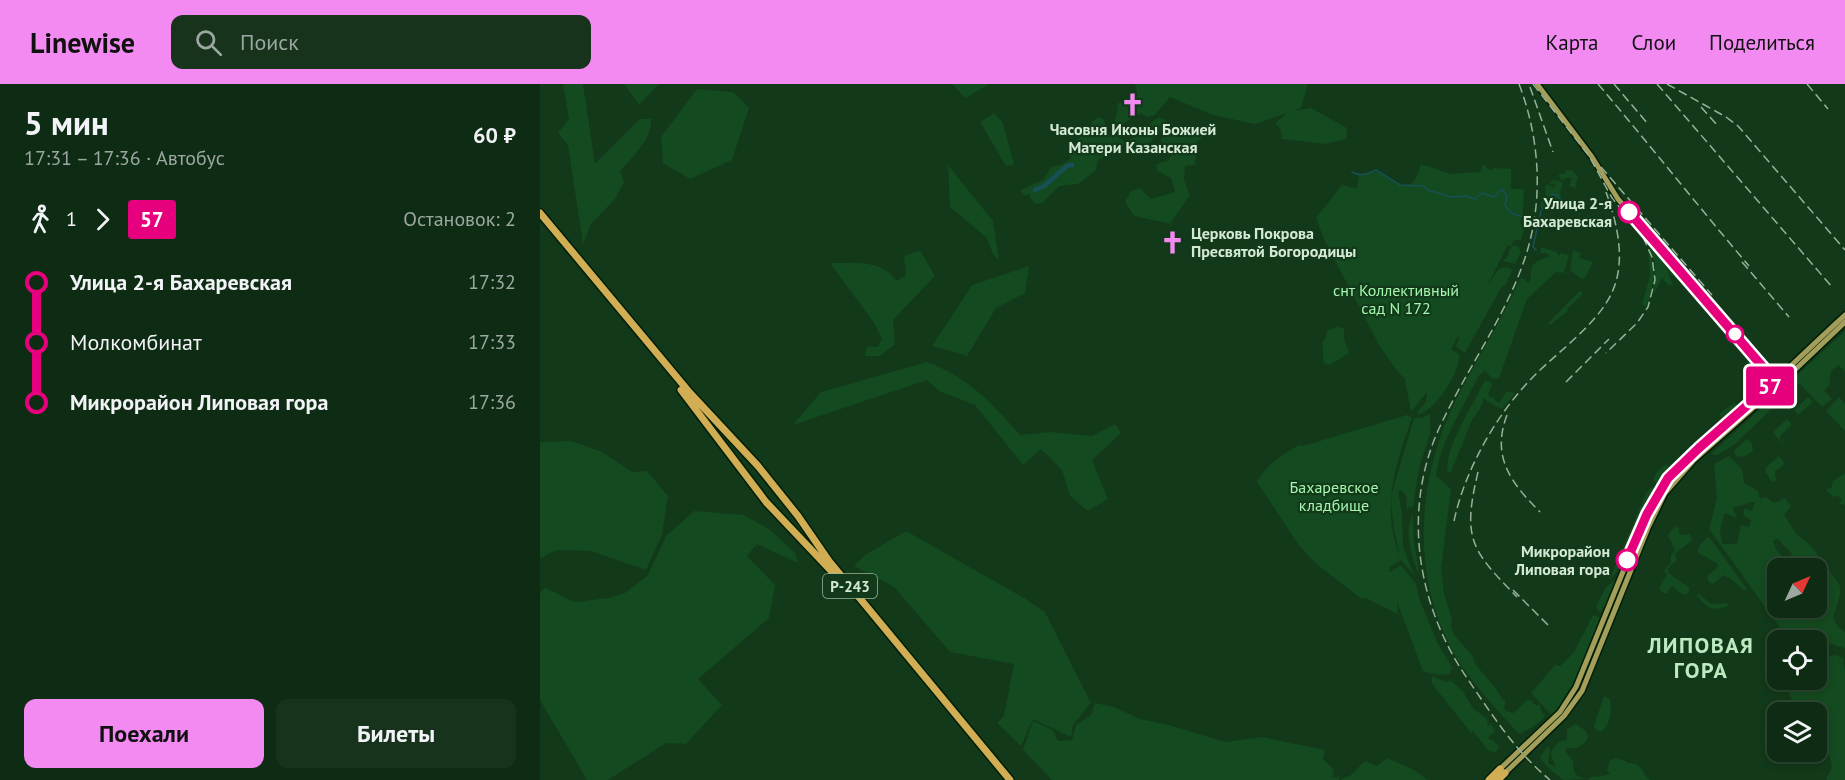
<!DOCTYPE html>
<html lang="ru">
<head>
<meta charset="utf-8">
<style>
	:root { --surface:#0e2b13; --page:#17331c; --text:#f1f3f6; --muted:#9ba7a0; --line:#2e4733; --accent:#f28af2 }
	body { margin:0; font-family:"PT Sans",sans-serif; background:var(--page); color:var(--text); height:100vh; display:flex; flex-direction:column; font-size:22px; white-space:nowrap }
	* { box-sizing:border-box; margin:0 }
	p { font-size:20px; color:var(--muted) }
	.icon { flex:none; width:33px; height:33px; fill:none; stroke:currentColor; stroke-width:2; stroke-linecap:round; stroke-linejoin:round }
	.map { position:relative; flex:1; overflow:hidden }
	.drawer { display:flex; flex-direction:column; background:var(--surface); width:540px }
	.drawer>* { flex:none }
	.badge { padding:0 12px; border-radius:4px; font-size:21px; line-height:39px }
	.needle { width:39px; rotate:46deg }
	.tools { position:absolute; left:1227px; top:474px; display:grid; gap:12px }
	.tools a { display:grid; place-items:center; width:60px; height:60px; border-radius:12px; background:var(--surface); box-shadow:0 3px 9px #0003,0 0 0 2px var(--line); font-size:30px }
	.map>.badge { position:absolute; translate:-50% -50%; box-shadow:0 0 0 3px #fff }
	.legs { display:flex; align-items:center; gap:9px; height:66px; padding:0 24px; font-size:20px }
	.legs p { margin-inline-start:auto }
	.overview { display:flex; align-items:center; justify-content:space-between; height:102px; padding:0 24px }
	h1 { font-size:33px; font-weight:700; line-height:45px }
	.cta { display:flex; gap:12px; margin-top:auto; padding:12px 24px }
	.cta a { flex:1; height:69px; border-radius:12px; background:var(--accent); color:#111; font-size:24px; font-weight:700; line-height:69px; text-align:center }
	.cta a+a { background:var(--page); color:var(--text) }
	ul { padding:0 24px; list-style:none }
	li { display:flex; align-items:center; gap:21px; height:60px; font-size:22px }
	li i { display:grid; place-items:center; width:9px; height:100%; margin:0 8px; background:currentColor }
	li i::after { content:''; width:15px; height:15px; margin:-8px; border:4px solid; border-radius:50%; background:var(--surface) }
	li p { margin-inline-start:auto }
	li:first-child i { background:linear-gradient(#0000 50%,currentColor 0) }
	li:last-child i { background:linear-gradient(currentColor 50%,#0000 0) }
	header { display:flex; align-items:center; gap:36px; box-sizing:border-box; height:84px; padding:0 30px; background:var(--accent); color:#111 }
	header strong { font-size:28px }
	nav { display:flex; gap:33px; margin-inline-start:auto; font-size:21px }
	.search { width:420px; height:54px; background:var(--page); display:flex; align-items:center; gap:15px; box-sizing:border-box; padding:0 21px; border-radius:12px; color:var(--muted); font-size:22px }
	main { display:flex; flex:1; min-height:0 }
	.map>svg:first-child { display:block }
	.green { fill:#144a1f; fill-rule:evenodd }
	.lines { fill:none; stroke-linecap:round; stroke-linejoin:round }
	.stream { stroke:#175057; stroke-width:1.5 }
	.river { stroke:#175057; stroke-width:4.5 }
	.major-casing { stroke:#021e07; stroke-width:8 }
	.highway-casing { stroke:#021e07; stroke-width:10 }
	.major { stroke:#a39e5a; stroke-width:5 }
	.highway { stroke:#d1ad54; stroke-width:7 }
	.rail { stroke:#98b29a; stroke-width:1.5; stroke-dasharray:9 4.5; stroke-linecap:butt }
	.line-1-casing { stroke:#fff; stroke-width:14 }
	.line-1 { stroke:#e6007e; stroke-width:9 }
	.stop-1-dot { fill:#fff; stroke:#e6007e; stroke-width:3 }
	.labels { text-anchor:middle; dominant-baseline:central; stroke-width:4.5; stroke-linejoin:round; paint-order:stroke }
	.shield { fill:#123919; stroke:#9ab49d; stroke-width:1.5 }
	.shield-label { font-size:15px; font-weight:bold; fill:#d4e9d5 }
	.poi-label { font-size:16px; font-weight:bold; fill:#d4e9d5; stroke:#123919 }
	.stop-label { font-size:16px; font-weight:bold; fill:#d4e9d5; stroke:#123919; text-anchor:end }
	.park-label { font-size:16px; fill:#a5f6ae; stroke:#123919 }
	.district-label { font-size:22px; font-weight:bold; letter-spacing:1.5px; fill:#beeac2; stroke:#123919 }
</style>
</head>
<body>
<header>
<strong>Linewise</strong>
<div class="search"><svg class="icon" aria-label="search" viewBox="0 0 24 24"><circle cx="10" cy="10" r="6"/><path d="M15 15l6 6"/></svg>Поиск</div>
<nav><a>Карта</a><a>Слои</a><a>Поделиться</a></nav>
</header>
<main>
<section class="drawer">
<div class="overview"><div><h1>5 мин</h1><p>17:31 – 17:36 · Автобус</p></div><b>60 ₽</b></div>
<div class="legs"><svg class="icon" aria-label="walk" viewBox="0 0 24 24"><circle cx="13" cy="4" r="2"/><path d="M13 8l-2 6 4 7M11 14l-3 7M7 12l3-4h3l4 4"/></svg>1<svg class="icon" aria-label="forward" viewBox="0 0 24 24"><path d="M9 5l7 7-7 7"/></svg><b class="badge" style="background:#e6007e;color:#fff">57</b><p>Остановок: 2</p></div>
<ul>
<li><i style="color:#e6007e"></i><b>Улица 2-я Бахаревская</b><p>17:32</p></li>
<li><i style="color:#e6007e"></i><span>Молкомбинат</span><p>17:33</p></li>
<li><i style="color:#e6007e"></i><b>Микрорайон Липовая гора</b><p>17:36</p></li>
</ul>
<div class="cta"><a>Поехали</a><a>Билеты</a></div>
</section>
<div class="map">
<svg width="1305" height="696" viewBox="0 0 1305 696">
	<rect width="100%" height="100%" fill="#123919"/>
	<!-- green -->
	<path class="green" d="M 23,0 L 43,0 L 55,80 L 100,35 L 111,35 C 113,55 92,73 80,87 L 84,98 L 75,115 L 51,140 L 43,160 L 28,61 L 18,49 L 29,35 Z
		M 84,0 L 119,0 L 99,21 Z
		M 412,0 L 447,0 L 448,1 L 425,14 Z
		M 595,0 L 768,0 L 761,24 L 752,27 L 771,24 L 807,44 L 806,55 L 785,60 L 742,55 L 741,46 L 735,39 L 747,29 L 715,40 L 673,31 L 630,13 L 615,31 L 607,33 L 602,30 L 596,31 L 575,46 L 572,42 L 577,30 L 578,19 L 591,17 L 597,10 Z
		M 157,5 L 193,8 L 209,24 L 192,76 L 150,95 L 123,79 L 121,53 Z
		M 454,29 L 463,39 L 474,81 L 466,82 L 440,38 Z
		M 559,33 L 564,36 L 569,51 L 578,52 L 583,57 C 605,53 602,44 619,33 L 627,37 L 624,47 L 616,50 L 610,59 L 605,62 L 586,60 L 558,76 L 556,86 L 538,100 L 519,102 L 502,119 L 495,120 L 490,114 L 490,110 L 484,112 L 480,106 L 503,96 L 511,83 L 523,80 L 531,74 L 527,69 L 538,55 L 548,50 L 552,37 Z
		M 660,50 L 662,54 L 657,58 L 655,81 L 645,82 L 644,96 L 650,111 L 630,140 L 594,132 L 585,118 L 591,107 L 600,104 L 611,115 L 635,108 L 631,94 L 617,87 L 616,81 L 619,79 L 628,77 L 632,70 L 630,65 L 620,56 L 623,53 Z
		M 881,80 L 910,90 L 940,88 L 943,80 L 948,85 L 952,86 L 954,84 L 971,85 L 971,105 L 984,105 L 983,131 L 980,138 L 984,146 L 981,156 L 974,156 L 971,162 L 967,162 L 947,203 C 954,195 956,180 970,184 L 972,187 L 965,202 L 962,202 L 925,269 L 915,262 L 919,256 L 918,252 L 911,265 L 919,270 C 922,287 895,327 878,331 L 877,328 L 886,318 L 887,308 L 871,328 L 865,295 L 858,288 L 839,261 L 785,157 L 776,134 L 802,101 L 817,105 L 819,91 C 825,90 833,87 839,88 C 845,89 847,93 851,96 C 870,111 876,96 881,80 Z
		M 408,81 L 453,137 L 459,176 L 453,170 L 447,154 L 410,123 Z
		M 1027,86 L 1033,87 L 1038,93 L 1036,98 L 1036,104 L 1029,102 L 1032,95 L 1030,93 L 1022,96 L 1018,92 L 1020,90 L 1024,90 Z
		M 1013,96 L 1021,97 L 1023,101 L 1020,108 L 1021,113 L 1026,118 L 1025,120 L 1018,122 L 1011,119 L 1004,126 L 1000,123 L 1002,116 L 1006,113 L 1005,102 L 1007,100 L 1015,104 L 1015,99 L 1012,101 L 1010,99 Z
		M 1094,137 L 1142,192 L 1143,196 L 1138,196 L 1131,191 L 1123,175 L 1133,201 L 1128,201 L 1122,194 L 1114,210 L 1115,179 L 1107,155 L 1114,162 Z
		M 973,161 L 979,163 L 981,168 L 975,180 L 963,177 L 969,171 L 969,167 Z
		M 1000,163 L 1017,168 L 1018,172 L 1021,169 L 1029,171 L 1024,189 L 1016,188 L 987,215 L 959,294 L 953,295 L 945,287 L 938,293 C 923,324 900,358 896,392 L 911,405 L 901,484 L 904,509 L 912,535 L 911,542 L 914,551 L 932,571 L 936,581 L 957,606 L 962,615 L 966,617 L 964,622 L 966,627 L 974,629 L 987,616 L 992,617 L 995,621 L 1000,621 L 1002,629 L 1006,630 C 999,641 990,645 979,650 C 954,622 926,594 909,560 C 871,485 878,393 915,318 C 936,276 962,237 981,193 L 989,199 C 993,191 988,184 995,179 C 999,175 1005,175 1010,172 L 1006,169 L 1001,169 Z
		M 1108,165 C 1117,182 1114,205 1106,223 L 1102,220 L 1110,192 Z
		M 380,166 L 395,192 L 353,236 L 355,260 L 340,272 L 325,272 L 327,262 L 338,263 L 342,255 L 334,239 L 290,179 C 314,179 341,175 357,197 L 366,191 L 364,172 Z
		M 1033,166 L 1041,169 L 1039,174 L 1053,178 L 1045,194 L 1041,195 L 1030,186 Z
		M 489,182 L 485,209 L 456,224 L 427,272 L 392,262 L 432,201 Z
		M 1040,207 L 1043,210 L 1027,225 L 1028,227 L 1010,241 L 1008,239 Z
		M 798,242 L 804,245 L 804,254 L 809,269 L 790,281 L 784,279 C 782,272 784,266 782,258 L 786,254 L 787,247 Z
		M 1305,247 L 1305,287 L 1298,281 L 1291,287 L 1289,302 L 1284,306 L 1292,315 L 1282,323 L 1259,299 L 1195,360 L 1177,371 L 1171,370 Z
		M 387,278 C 428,293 452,319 480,351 L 510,348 L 552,352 L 575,340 L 581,349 L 552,376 L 568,415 L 548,427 L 530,412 L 522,386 L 501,365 L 483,381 L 435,321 L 399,307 L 387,296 L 253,341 L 281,308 Z
		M 945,296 L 953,299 L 948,310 L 951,314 L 954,312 L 955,316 L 959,319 L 967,307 L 975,309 L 962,325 L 947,317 L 944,314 L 940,325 L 932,336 L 911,388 L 908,388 C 902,367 936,316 945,296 Z
		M 1268,313 L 1273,318 L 1258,331 L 1254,326 Z
		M 1299,313 L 1305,319 L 1305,347 L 1286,327 Z
		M 1194,319 L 1198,323 L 1197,325 L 1187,336 L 1182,336 L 1186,331 L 1181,335 L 1180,329 Z
		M 890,330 L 890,350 L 879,384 L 873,423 L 866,424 C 867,417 868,411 861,406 L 858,408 L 862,429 L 863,463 L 874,491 L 861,476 L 850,483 L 849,487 L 850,488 L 861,481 L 876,500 L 880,517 L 898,560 L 912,583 L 910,590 L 897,591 L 883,587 L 857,518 L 858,530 L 825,514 L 822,515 L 775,479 L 758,460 L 717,398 C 725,381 744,370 759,361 L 763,362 L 867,331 L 872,334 C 856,379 840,425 860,472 L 854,445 L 851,419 L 853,405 L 874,334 L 884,333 Z
		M 1247,335 L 1251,339 L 1251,342 L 1239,353 L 1245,362 L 1234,350 L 1234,347 Z
		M 1207,355 L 1212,360 L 1213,367 L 1205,372 L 1198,373 L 1194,369 L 1195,366 Z
		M 32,357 L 62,368 L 92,388 L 107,387 L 128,412 L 122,451 L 106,486 L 51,467 L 17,466 L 0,474 L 0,358 Z
		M 1189,372 L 1202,385 L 1204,399 L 1218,407 L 1220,415 L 1226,413 L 1234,419 L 1245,414 L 1251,422 L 1244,431 L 1256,449 L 1273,464 L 1300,502 L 1300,511 L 1293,534 L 1298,543 L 1305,548 L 1305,564 L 1273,555 L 1258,556 L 1247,553 L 1169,445 L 1177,414 L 1174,380 ZM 1211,418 L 1215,419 L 1211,427 L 1205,424 L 1203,432 L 1211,436 L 1209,443 L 1201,441 L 1197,460 L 1182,460 L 1180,445 L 1185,429 L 1197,434 L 1193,424 ZM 1238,455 L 1252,470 L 1248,475 C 1239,472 1235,465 1233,456 ZM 1238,484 L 1276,484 L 1276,524 L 1238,524 Z
		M 1239,372 L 1245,380 L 1235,387 L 1236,397 L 1232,398 L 1225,388 L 1226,383 Z
		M 1124,381 L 1127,381 L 1132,386 L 1121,399 L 1117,400 L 1113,396 L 1116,389 Z
		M 1305,389 L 1305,421 L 1299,419 L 1302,416 L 1297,411 L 1294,413 L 1287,407 L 1288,404 L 1291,405 L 1293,397 Z
		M 1111,403 L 1114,404 L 1115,409 L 1092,458 L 1086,467 L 1077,488 L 1069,496 L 1106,410 Z
		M 154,427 L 203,431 L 229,445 L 255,469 L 258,479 L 217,460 L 207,472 L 235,501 L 229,534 L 158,595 L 182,621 L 146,660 L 126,659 L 68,696 L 47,696 L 0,616 L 0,509 L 5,504 L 35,518 L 68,514 L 85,509 L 108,491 L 126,452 Z
		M 873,431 L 874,458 L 879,487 L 877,487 C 872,471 863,447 873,431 Z
		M 1138,442 L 1140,451 L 1150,450 L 1153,456 L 1135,469 L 1137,476 L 1127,485 C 1131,495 1144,497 1150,505 L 1146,511 L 1139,508 L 1132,502 L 1127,509 L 1123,509 L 1119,504 L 1127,490 L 1124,487 L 1131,478 L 1131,471 L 1135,466 L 1128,452 L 1131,446 Z
		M 366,447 L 486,515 L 505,528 L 551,619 L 533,641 L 531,653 L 493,635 L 481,662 L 457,639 L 464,632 L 474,580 L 410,568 L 354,503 L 314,482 L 325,471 Z
		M 1167,453 L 1170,454 L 1207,505 L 1204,507 L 1193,496 L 1184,491 L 1173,500 L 1169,498 L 1167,492 L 1176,485 L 1178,480 L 1157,468 L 1160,461 Z
		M 1079,493 L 1066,525 L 1063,523 L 1061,528 L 1058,527 L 1056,523 L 1066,503 Z
		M 1158,509 L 1171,520 L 1186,519 L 1189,521 C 1176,529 1165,523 1157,512 Z
		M 1053,531 L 1059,533 L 1059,541 L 1037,595 L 1013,633 L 991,609 L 1015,581 L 1020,582 L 1034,568 Z
		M 1295,571 L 1303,574 L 1305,587 L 1305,696 L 1287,696 L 1286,694 C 1302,677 1280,665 1276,648 C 1275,642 1276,634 1276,628 L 1260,628 L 1244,602 L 1235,594 L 1237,590 L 1238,596 L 1276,596 L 1277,586 L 1283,585 L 1289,577 L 1290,572 Z
		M 892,592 L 907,598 L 910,596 L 922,606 L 933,624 L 947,635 L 948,642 L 951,640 L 955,647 L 948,654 L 954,657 L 959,663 L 955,669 L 948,666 L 933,647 L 931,649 L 928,645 L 896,605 L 892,599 Z
		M 1064,612 L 1070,615 C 1072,627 1071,640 1061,648 L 1055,645 L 1054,642 Z
		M 555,619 L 574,623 L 600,635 L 629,641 L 685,658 L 722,653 L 785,666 L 783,675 L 794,686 L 792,694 L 800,692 L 799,696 L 512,696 L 483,666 L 493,637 L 513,646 L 518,657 L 532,656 L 536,641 L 551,631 Z
		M 1036,640 L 1046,647 L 1048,653 C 1044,663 1037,665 1026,664 L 1026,668 L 1033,677 L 1034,688 L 1039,693 L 1045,694 L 1045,695 L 1023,696 C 1016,689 1005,684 1000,673 L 1008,662 L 1010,666 L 1008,679 L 1016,683 L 1010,669 L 1018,658 L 1027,656 L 1027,645 Z
		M 847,674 L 876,687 L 887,696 L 800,696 L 807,692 L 808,694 L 825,677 L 837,682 Z
		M 1075,674 L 1086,677 L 1087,679 C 1103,678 1101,688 1110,696 L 1048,696 L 1051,693 C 1058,693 1064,691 1070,690 L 1067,686 L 1070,677 Z"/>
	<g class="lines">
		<!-- stream -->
		<path class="stream" d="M 812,88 C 820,93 827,90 836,86 L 860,101 L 884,102 L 888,106 L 911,113 L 926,112 L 935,115 L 942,109 L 954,113 L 962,105 L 967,112 L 965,121 L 971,129 L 982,133 L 986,142
			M 1002,125 L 1012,110 L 1017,111 L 1022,118 L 1027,118
			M 996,166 L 993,163 L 1001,127"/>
		<!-- river -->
		<path class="river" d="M 495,106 L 504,102 L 527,82 L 532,81"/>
		<defs>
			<path id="major" d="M 997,0 L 1052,73 L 1078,115 L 1235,298
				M 960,685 L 1020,628 L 1036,603 L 1102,441 C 1127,383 1166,359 1211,319 C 1243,290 1273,260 1305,231
				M 965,689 L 1024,632 L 1042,607 L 1108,444 L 1125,409 L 1153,377 L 1239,301 L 1305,238"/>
			<path id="highway" d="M 0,129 L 150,309 L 218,382 L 258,432 L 289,477 L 470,696
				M 141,306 L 226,418 L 297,493
				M 949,696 L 960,685
				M 958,696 L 965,689"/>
		</defs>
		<!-- major casing -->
		<use href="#major" class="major-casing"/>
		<!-- highway casing -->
		<use href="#highway" class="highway-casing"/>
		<!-- major -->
		<use href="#major" class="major"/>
		<!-- highway -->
		<use href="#highway" class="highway"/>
		<!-- rail -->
		<path class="rail" d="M 979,0 C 1000,55 1004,117 985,174 C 966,231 929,282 903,336 C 861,420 875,518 927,594 C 952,631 976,668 1010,696
			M 993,0 L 1049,72 L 1072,114 L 1102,151 L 1112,173 L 1115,196 L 1108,223 L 1097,239 L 1066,269
			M 1058,0 C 1109,60 1158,122 1209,182
			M 1074,0 L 1108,40
			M 1117,0 L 1292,203
			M 1127,0 L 1186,33 L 1198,42 L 1305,166
			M 1267,0 L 1288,25
			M 990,3 L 1013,68
			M 1161,23 L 1177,41
			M 1061,83 L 1172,211
			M 1202,178 L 1249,233
			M 1026,298 L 1069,255
			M 967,331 C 951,373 971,399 1000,428
			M 938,388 C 922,455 931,466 977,513
			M 914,437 C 925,385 958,327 996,290 C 1020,266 1060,238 1073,206 C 1086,175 1077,139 1066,108
			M 973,506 L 1011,544"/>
	</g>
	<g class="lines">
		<defs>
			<path id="line-1" d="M 1087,476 L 1107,430 L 1128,394 L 1159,364 L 1235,297 L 1089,128"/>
		</defs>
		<!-- line-1 casing -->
		<use href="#line-1" class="line-1-casing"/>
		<!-- line-1 -->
		<use href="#line-1" class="line-1"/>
	</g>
	<!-- icons -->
	<defs>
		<symbol id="church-bare" viewBox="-9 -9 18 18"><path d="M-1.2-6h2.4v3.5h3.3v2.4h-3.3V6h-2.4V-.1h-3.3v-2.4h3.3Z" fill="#f28af2" stroke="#123919" stroke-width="2.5" paint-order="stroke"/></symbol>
	</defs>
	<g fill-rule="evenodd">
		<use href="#church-bare" x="576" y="4" width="33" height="33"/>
		<use href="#church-bare" x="616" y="142" width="33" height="33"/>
	</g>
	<!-- markers -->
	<g class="stop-1-dot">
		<circle cx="1089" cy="128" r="10"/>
		<circle cx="1195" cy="250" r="8"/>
		<circle cx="1087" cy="476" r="10"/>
	</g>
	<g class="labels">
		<!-- shield labels -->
		<rect class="shield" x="283" y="490" width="54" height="24" rx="4.5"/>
		<g class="shield-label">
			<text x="310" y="502">Р-243</text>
		</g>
		<!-- poi labels -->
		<g class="poi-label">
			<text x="593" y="45">Часовня Иконы Божией<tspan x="593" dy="18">Матери Казанская</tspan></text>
			<text x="651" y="149" text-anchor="start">Церковь Покрова<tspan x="651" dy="18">Пресвятой Богородицы</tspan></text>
		</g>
		<!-- stop labels -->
		<g class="stop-label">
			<text x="1072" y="119">Улица 2-я<tspan x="1072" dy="18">Бахаревская</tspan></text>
			<text x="1070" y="467">Микрорайон<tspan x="1070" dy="18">Липовая гора</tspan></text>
		</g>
		<!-- park labels -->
		<g class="park-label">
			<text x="856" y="206">снт Коллективный<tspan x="856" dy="18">сад N 172</tspan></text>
			<text x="794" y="403">Бахаревское<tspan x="794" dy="18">кладбище</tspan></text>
		</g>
		<!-- district labels -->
		<g class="district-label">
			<text x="1161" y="561">ЛИПОВАЯ<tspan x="1161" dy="25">ГОРА</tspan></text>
		</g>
	</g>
</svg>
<div class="tools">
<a><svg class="needle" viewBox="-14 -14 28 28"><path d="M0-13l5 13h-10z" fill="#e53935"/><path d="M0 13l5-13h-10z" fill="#9ba7a0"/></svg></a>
<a><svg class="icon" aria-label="locate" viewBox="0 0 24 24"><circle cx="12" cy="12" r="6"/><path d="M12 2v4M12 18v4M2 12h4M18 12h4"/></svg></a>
<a><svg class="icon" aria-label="layers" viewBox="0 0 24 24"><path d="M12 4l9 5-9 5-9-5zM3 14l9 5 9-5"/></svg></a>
</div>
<b class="badge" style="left:1230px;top:302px;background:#e6007e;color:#fff">57</b>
</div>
</main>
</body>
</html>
